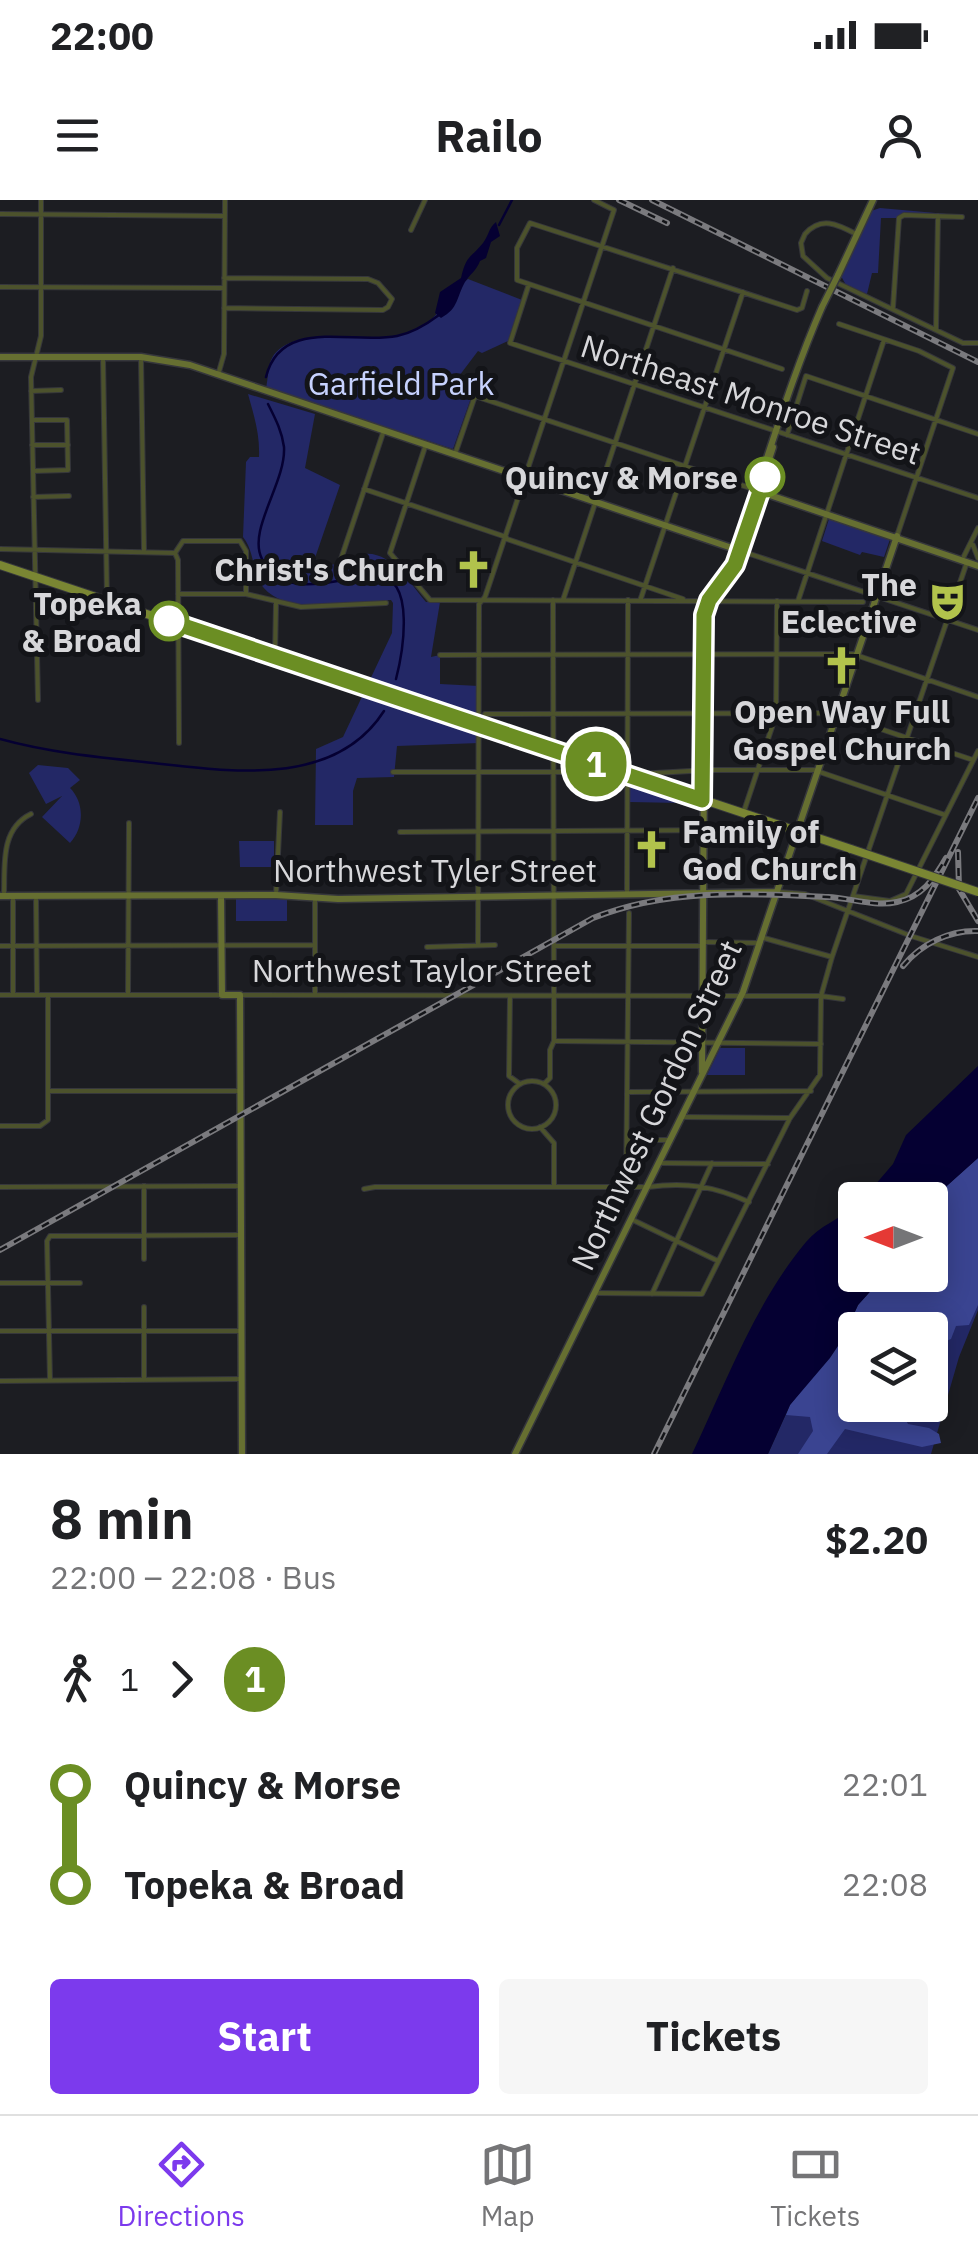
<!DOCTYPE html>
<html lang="en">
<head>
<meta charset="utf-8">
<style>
	:root { --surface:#fff; --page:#f6f6f6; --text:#202124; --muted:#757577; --line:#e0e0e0; --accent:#7c3aed }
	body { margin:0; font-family:"IBM Plex Sans",sans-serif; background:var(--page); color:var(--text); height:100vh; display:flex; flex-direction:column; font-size:38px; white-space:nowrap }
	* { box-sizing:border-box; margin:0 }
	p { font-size:32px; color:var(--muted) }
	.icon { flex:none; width:55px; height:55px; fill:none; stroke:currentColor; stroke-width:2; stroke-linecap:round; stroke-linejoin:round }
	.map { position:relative; height:1254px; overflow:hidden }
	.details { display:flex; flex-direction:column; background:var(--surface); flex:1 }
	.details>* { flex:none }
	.badge { padding:0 20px; border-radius:32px; font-size:35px; line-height:65px }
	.needle { width:65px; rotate:270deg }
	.buttons { position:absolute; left:838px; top:982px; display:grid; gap:20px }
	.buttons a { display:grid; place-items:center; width:110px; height:110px; border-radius:10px; background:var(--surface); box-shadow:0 5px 25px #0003; font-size:50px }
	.map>.badge { position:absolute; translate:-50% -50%; box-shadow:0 0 0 5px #fff }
	.legs { display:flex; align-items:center; gap:15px; height:110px; padding:0 50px; font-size:32px }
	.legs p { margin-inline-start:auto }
	.headline { display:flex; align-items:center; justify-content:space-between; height:170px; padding:0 50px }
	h1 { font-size:55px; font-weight:800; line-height:75px }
	.cta { display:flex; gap:20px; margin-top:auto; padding:20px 50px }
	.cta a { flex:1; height:115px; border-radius:10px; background:var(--accent); color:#fff; font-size:40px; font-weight:800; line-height:115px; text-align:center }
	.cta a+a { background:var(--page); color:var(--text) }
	ul { padding:0 50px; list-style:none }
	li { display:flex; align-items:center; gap:35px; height:100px; font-size:38px }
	li i { display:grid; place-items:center; width:15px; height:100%; margin:0 12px; background:currentColor }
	li i::after { content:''; width:25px; height:25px; margin:-12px; border:8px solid; border-radius:50%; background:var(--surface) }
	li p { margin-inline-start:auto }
	li:first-child i { background:linear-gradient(#0000 50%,currentColor 0) }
	li:last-child i { background:linear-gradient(currentColor 50%,#0000 0) }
	.status { display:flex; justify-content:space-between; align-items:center; height:70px; padding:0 50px; background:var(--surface); direction:ltr }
	.status svg { height:28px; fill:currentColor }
	header { display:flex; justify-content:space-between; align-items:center; height:130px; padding:0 50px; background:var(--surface); font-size:45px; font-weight:800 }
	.dock { display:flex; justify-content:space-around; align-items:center; height:140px; border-top:2px solid var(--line); background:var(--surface); font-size:28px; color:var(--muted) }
	.dock a { display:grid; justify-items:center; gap:5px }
	.dock .current { color:var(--accent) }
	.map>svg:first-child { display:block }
	.green { fill:#232866; fill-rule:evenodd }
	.forest { fill:#3a4491 }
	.water { fill:#050032 }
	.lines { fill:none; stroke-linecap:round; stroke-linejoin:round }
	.stream { stroke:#050032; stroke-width:2.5 }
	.street-casing { stroke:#36373c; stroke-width:6 }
	.secondary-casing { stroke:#36373c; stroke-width:9 }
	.primary-casing { stroke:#36373c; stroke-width:10 }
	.street { stroke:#4c522c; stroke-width:4 }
	.secondary { stroke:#666f31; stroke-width:6 }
	.primary { stroke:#7a8633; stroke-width:8 }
	.rail-casing { stroke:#7a7a7e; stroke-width:6 }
	.rail { stroke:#131418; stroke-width:2.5; stroke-dasharray:8; stroke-linecap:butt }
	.secondary-bridge-casing { stroke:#36373c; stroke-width:9; stroke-linecap:butt }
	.primary-bridge-casing { stroke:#36373c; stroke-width:10; stroke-linecap:butt }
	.secondary-bridge { stroke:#666f31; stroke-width:6 }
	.primary-bridge { stroke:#7a8633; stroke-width:8 }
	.line-1-casing { stroke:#fff; stroke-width:22 }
	.line-1 { stroke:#6b8e23; stroke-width:15 }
	.stop-1-dot { fill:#fff; stroke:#6b8e23; stroke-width:5 }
	.labels { text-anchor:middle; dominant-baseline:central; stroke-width:10; stroke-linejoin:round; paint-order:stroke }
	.park-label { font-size:32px; fill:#c7d2fe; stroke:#131418 }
	.street-label { font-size:32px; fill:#d7d7da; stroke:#131418 }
	.stop-label { font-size:32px; font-weight:bold; fill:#d7d7da; stroke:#131418; text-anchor:end }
	.poi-label { font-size:32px; font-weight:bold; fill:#d7d7da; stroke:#131418; text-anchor:end }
</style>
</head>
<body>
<div class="status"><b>22:00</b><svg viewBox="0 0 49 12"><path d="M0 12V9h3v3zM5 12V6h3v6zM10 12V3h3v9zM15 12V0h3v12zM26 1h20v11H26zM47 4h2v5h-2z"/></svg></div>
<header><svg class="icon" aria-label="menu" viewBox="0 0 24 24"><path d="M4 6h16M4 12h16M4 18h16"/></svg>Railo<svg class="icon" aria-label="person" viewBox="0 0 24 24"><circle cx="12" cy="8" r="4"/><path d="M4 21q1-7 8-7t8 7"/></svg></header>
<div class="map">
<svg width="978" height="1254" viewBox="0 0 978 1254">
	<rect width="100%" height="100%" fill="#1c1d22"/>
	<!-- green -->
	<path class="green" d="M 880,8 L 958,15 L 903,14 L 896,18 L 881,18 L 878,73 L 872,73 L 867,94 L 846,85 L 841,76 L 871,11 Z
		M 468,79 L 522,100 L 508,141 L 482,153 L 478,151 L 450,188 L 471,198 L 453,249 L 266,188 C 268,180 268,165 272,158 C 293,122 373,145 405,134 C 446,119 440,99 468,79 Z
		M 248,194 L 315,214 L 305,268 L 340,285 L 315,358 L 318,362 C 347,370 343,357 364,354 C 392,351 411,385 426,402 L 440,402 L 431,457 L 440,455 L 440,484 L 479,486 L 479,543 L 397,546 L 394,577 L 357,578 L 353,591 L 353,625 L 315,625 L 316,549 L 343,537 L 392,433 L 393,403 L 391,400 C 357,402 287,417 263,387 C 252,373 255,352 243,337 L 246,262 L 250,257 L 259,257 C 260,234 254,216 248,194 Z
		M 829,319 L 890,339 L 884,357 L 862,352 L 860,355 L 822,341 Z
		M 625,544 L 625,568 L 558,545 Z
		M 38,565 L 68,568 L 80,580 L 70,588 C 85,603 84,628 70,643 L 42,617 L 62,596 L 46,604 L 29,573 Z
		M 634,581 L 696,602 L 700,609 L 681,603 L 630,602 L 630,586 Z
		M 239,641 L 274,641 L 274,667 L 240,667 Z
		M 236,697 L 287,697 L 287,721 L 236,721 Z
		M 720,848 L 745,848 L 745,875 L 707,875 Z
		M 978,958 L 978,1110 L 959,1157 L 931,1254 L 768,1254 L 790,1205 L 885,1075 L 930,1075 L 930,1001 ZM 855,1130 L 930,1130 L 930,1205 L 855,1205 Z"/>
	<!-- forest -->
	<path class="forest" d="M 978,958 L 978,1105 L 969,1125 L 956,1126 L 951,1139 L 930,1148 L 930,1130 L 855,1130 L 855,1205 L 901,1205 L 901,1212 L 908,1224 L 929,1228 L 939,1234 L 941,1243 L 922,1247 L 845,1229 L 827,1254 L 798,1254 L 813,1231 L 810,1217 L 786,1215 L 790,1205 L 842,1140 L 858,1105 L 885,1075 L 930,1075 L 930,1001 Z"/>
	<!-- water -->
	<path class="water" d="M 496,22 L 500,36 L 491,42 L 486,58 L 480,61 C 476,71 471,73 465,82 C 456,98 459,108 441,118 L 435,113 L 440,92 L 461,78 C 466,55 471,58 483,43 C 489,35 488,29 496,22 Z
		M 978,866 L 978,958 L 930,1001 L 862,1000 L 893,964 L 906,935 Z
		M 855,1006 L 855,1075 L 885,1075 L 858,1105 L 842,1140 L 830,1158 L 790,1205 L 768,1254 L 692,1254 C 726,1183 755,1103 806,1042 C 820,1025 839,1020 855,1006 Z"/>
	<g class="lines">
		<!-- stream -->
		<path class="stream" d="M 499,25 L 512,0
			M 266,177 C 281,116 353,145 397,136 C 412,133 427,124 439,115
			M 268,204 C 275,218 282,231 284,247 C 286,283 247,330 262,359 C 286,404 341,375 377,376 C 417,377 402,456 396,479
			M 0,539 C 47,552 95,557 144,562 C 223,570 333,591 384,511"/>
		<defs>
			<path id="street" d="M 0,14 L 224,16
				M 411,30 L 425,0
				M 856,34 C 837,24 821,16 805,34 L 801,43 L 803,56 L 827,78 L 963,143 L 978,143
				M 529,84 L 510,143 L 978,298
				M 0,87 L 224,88
				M 893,107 L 899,18 L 904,15 L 962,17
				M 224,108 L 383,110 L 388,107 L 392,99 L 378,83 L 368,79 L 224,78
				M 839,124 L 919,151 L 953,168 L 897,336
				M 936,129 L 938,16
				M 141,157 L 144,350
				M 103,158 L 107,398
				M 782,169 L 517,80 L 517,48 L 530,23 L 797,110 L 802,108 L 807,91
				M 218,175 L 224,154 L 225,0
				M 31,191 L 61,190
				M 32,220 L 67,220 L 68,270 L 33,271
				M 787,235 L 806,176 L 978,234
				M 426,244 L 390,353 L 430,400 L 863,402
				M 32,245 L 68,245
				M 455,254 L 475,196 L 753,289
				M 364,289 L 506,337
				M 33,297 L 69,296
				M 507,339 L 683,399
				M 973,345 L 978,358
				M 0,349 L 175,353
				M 741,351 L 978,430
				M 175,353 L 178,360 L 179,543
				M 175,353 L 183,341 L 240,341 L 246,351 L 246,393
				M 964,356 L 978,328
				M 341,359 L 384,230
				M 178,394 L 246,394 L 301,407 L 386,403
				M 563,400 L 673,68
				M 640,401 L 743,92
				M 798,401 L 884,140
				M 440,455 L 853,454 L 978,497
				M 275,456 L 276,403
				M 38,500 L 31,177 L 41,136 L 41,0
				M 485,514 L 833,513 L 973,560
				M 393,572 L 612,572
				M 638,574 L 708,570 L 814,570 L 945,615
				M 744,611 L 776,515 L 777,401
				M 400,632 L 735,630 L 744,626
				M 779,692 L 805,694 L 911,736 L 978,757
				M 4,695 C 5,665 0,629 31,614
				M 276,695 L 280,612
				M 627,695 L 628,400
				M 36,696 L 37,795
				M 853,696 L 890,701 L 906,694 L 978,551
				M 315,697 L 315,795
				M 764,738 L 832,757
				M 704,742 L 760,743
				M 478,744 L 479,404 L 485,397 L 614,10 L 594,0
				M 0,746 L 315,745
				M 554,746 L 701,746
				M 427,747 L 495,745
				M 128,793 L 129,623
				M 0,795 L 222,795
				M 13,795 L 13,696
				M 240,795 L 821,796 L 843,799
				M 510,796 L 509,876 L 520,884
				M 556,841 L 821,844
				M508 905a24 24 0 1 1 48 0a24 24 0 1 1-48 0Z
				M 544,884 L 550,878 L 550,850 L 554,841 L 553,400
				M 48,891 L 240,891
				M 628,892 L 811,891
				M 682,917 L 790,918
				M 0,926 L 40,926 L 48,920 L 48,795
				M 540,927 L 554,943 L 554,987
				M 628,940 L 671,940
				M 660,963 L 768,964
				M 144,986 L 144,1059
				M 0,987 L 240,986
				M 626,987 L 629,713
				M 364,989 L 375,987 L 648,987 C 686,982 714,986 749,1002
				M 633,1020 L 718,1061
				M 0,1083 L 80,1083
				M 595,1093 L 702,1094 L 790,918 L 820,875 L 821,796 L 832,757 L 967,362
				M 652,1094 L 712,963
				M 0,1131 L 242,1131
				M 50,1180 L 47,1041 L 50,1036 L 241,1035
				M 144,1180 L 144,1107
				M 0,1181 L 242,1179"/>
			<path id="secondary" d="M 838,75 L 873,0
				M 0,157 L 141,157 L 190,165 L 741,351
				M 755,290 L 978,366
				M 709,400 L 735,365 L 773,247
				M 0,696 L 276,695 L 338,699 L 777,692
				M 221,696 L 222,795 L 240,795 L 242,1254
				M 702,872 L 705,415 C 711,389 727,371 737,346 C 766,266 788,185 822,107
				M 515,1254 L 743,792 L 897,336"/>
			<path id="primary" d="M 0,365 L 851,649"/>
		</defs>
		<!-- street casing -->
		<use href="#street" class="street-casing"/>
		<!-- secondary casing -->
		<use href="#secondary" class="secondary-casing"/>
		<!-- primary casing -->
		<use href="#primary" class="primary-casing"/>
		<!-- street -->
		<use href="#street" class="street"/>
		<!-- secondary -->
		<use href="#secondary" class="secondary"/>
		<!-- primary -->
		<use href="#primary" class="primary"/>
		<defs>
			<path id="rail" d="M 619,0 L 667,23
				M 652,0 L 978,162
				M 958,652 L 959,689 L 978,721
				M 903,766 C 921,744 949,730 978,731
				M 0,1050 L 593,718 C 668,688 749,693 828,697 C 850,698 875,707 897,702 C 922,697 934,679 946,658
				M 654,1254 L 978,598"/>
		</defs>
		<!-- rail casing -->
		<use href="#rail" class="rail-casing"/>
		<!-- rail -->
		<use href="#rail" class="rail"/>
		<defs>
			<path id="secondary-bridge" d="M 822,107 L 838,75"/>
			<path id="primary-bridge" d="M 851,649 L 978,692"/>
		</defs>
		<!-- secondary-bridge casing -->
		<use href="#secondary-bridge" class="secondary-bridge-casing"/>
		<!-- primary-bridge casing -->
		<use href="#primary-bridge" class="primary-bridge-casing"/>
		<!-- secondary-bridge -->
		<use href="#secondary-bridge" class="secondary-bridge"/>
		<!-- primary-bridge -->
		<use href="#primary-bridge" class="primary-bridge"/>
	</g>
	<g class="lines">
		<defs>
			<path id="line-1" d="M 169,421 L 702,600 L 704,415 L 709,400 L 735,365 L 765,277"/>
		</defs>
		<!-- line-1 casing -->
		<use href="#line-1" class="line-1-casing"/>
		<!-- line-1 -->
		<use href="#line-1" class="line-1"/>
	</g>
	<!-- icons -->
	<defs>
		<symbol id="church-bare" viewBox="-9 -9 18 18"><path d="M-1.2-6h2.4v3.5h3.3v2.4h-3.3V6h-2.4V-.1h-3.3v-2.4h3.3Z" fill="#b2c34c" stroke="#131418" stroke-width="2.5" paint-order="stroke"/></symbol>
		<symbol id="theatre-bare" viewBox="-9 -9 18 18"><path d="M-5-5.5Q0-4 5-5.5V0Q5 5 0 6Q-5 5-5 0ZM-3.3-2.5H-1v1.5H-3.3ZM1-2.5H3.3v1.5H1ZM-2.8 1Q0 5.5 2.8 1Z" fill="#b2c34c" stroke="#131418" stroke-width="2.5" paint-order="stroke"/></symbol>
	</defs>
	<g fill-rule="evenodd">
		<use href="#church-bare" x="446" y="342" width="55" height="55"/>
		<use href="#theatre-bare" x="920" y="374" width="55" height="55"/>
		<use href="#church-bare" x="814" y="438" width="55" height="55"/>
		<use href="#church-bare" x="624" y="622" width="55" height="55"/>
	</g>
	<!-- markers -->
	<g class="stop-1-dot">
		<circle cx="765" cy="277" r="18"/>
		<circle cx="169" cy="421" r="18"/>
	</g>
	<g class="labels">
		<!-- park labels -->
		<g class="park-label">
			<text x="401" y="183">Garfield Park</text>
		</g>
		<!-- street labels -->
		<g class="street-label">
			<text transform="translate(751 199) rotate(18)">Northeast Monroe Street</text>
			<text x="435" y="670">Northwest Tyler Street</text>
			<text x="422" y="770">Northwest Taylor Street</text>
			<text transform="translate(656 905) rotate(-65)">Northwest Gordon Street</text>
		</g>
		<!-- stop labels -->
		<g class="stop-label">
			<text x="738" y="277">Quincy &amp; Morse</text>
			<text x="142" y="403">Topeka<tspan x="142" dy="37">&amp; Broad</tspan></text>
		</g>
		<!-- poi labels -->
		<g class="poi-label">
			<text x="444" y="369">Christ's Church</text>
			<text x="917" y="384">The<tspan x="917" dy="37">Eclective</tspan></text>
			<text x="842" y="511" text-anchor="middle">Open Way Full<tspan x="842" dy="37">Gospel Church</tspan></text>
			<text x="682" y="631" text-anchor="start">Family of<tspan x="682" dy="37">God Church</tspan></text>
		</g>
	</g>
</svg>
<div class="buttons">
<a><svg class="needle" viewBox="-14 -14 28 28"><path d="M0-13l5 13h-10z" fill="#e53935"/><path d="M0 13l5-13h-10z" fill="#757577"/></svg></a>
<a><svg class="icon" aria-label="layers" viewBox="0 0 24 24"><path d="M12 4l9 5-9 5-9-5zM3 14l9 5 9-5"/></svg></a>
</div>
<b class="badge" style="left:596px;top:564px;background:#6b8e23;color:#fff">1</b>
</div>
<section class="details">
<div class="headline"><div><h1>8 min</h1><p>22:00 – 22:08 · Bus</p></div><b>$2.20</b></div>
<div class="legs"><svg class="icon" aria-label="walk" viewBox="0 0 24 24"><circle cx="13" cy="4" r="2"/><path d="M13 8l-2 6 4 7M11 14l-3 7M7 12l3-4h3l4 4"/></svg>1<svg class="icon" aria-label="forward" viewBox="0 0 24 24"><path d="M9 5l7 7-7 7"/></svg><b class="badge" style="background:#6b8e23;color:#fff">1</b></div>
<ul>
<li><i style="color:#6b8e23"></i><b>Quincy &amp; Morse</b><p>22:01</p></li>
<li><i style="color:#6b8e23"></i><b>Topeka &amp; Broad</b><p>22:08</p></li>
</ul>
<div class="cta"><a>Start</a><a>Tickets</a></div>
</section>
<nav class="dock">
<a class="current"><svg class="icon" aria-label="directions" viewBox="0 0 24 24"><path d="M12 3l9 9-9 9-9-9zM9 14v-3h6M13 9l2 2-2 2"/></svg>Directions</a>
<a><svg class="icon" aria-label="map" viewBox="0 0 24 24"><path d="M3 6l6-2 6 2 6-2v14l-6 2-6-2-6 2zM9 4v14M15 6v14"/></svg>Map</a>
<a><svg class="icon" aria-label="tickets" viewBox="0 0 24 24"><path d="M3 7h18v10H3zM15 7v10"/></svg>Tickets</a>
</nav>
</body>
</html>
